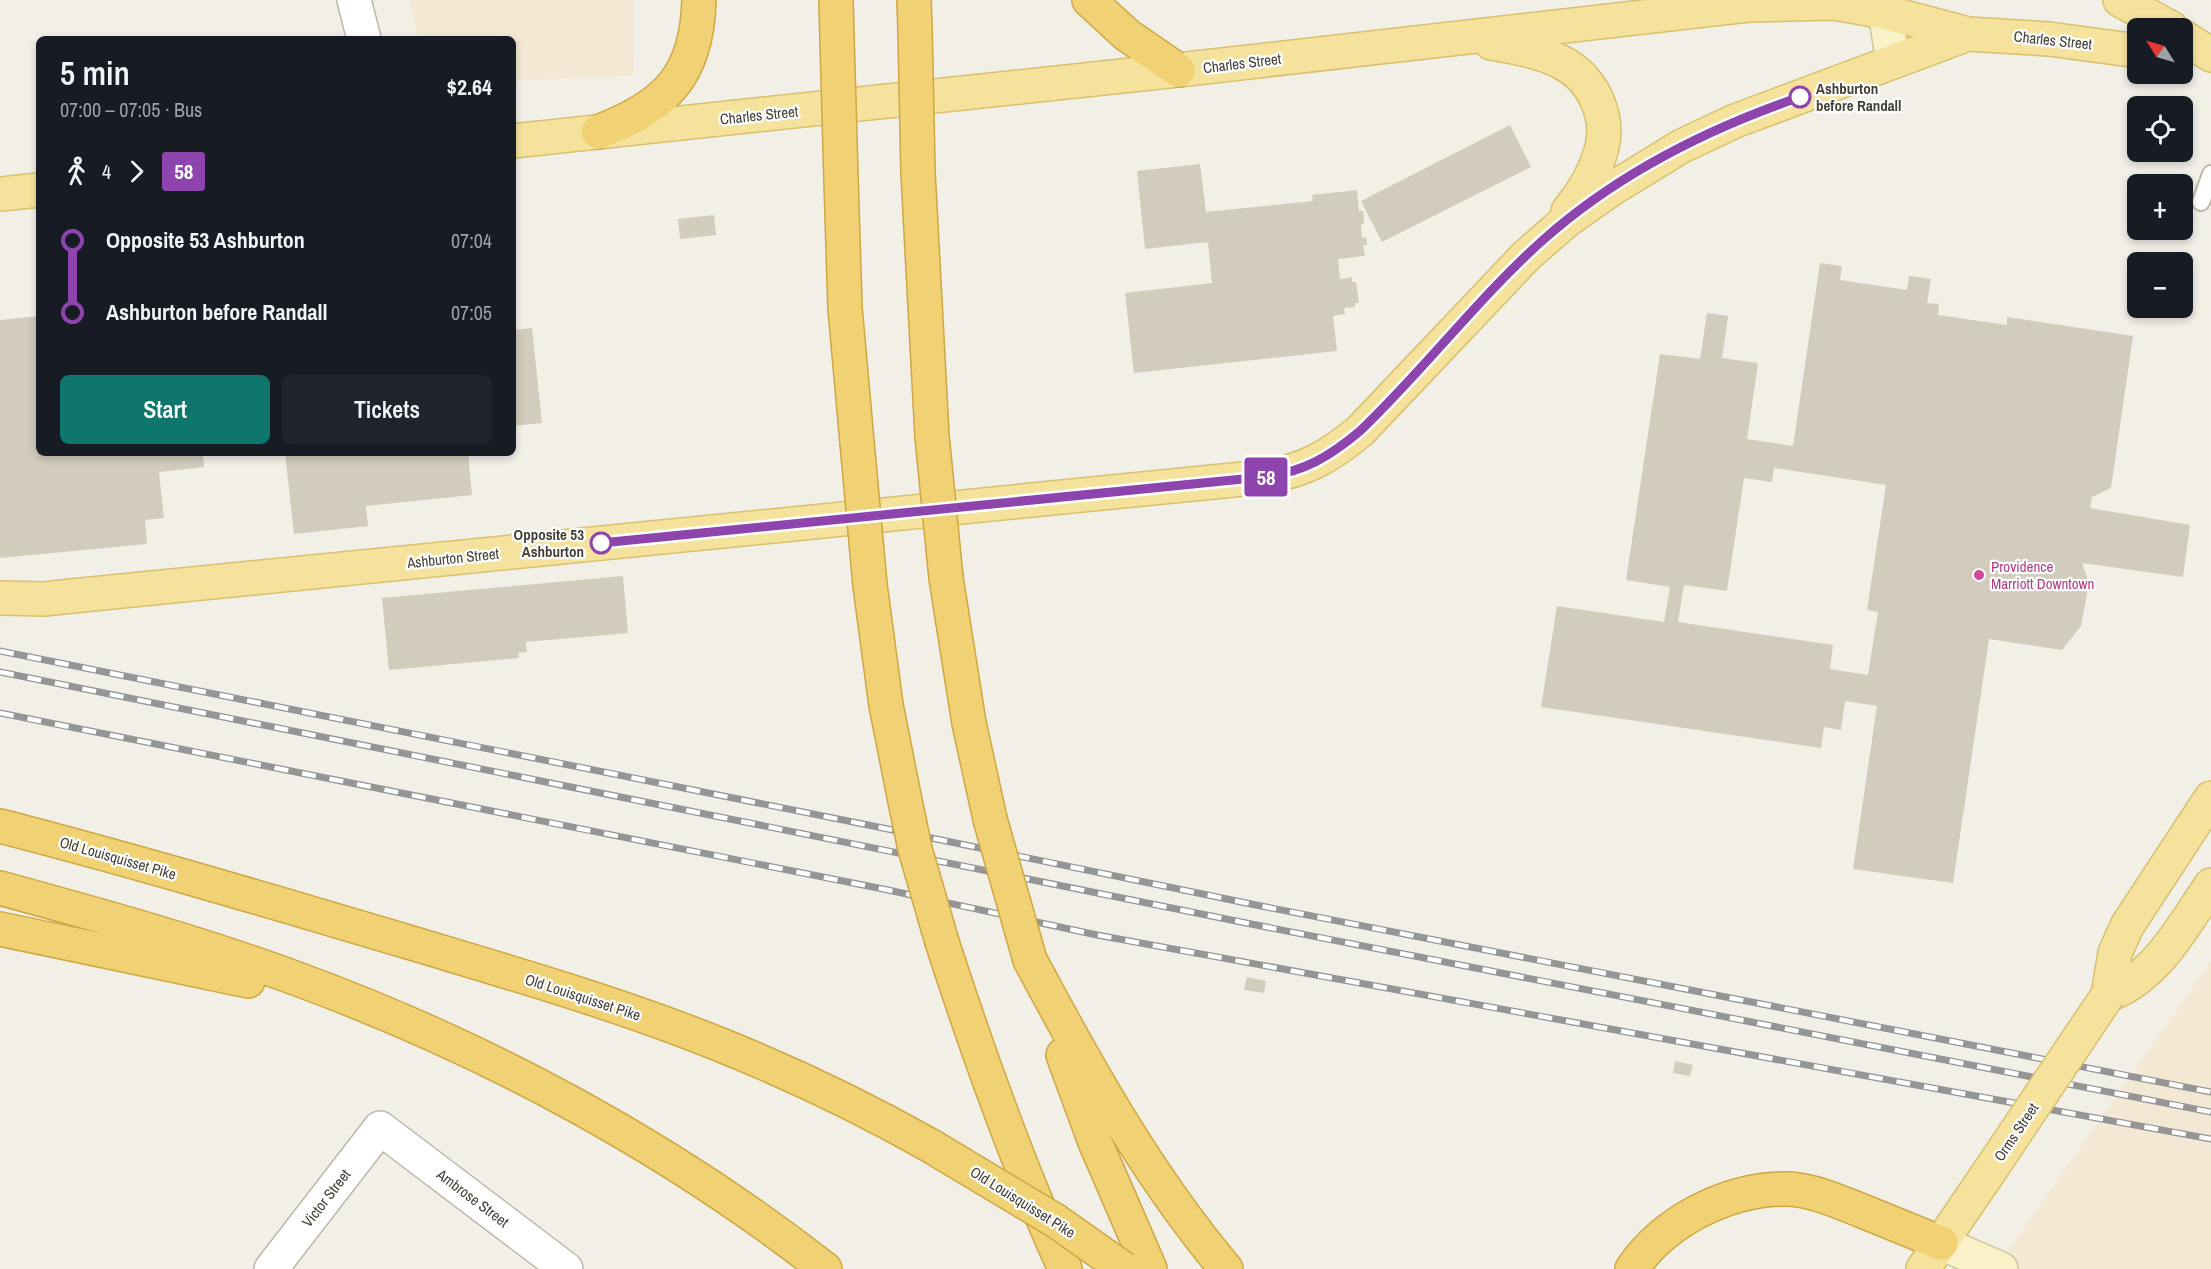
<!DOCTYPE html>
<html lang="en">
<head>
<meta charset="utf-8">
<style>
	:root { --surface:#171b24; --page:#20242c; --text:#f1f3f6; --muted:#9ea1a6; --accent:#0f766e }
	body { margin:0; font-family:"Archivo Narrow",sans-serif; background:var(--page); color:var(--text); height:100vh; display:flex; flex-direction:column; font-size:22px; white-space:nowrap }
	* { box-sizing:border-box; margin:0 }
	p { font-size:20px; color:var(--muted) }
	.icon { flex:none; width:33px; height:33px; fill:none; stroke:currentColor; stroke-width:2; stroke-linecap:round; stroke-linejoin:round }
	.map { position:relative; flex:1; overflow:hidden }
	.sheet { position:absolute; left:36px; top:36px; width:480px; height:420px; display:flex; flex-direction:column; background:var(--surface); border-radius:9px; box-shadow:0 3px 9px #0003 }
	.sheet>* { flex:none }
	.badge { padding:0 12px; border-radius:4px; font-size:21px; line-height:39px }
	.needle { width:39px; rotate:307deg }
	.controls { position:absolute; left:2127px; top:18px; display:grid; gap:12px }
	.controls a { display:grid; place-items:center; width:66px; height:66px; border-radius:9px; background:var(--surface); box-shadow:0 3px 9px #0003; font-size:30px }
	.map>.badge { position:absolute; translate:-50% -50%; box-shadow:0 0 0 3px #fff }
	.legs { display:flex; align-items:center; gap:9px; height:66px; padding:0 24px; font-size:20px }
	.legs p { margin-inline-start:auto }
	.overview { display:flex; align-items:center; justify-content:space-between; height:102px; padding:0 24px }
	h1 { font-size:33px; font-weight:600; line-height:45px }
	.cta { display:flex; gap:12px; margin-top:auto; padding:12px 24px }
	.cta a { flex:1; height:69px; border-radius:9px; background:var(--accent); color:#fff; font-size:24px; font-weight:600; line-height:69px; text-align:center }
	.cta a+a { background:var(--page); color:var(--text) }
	ul { padding:0 24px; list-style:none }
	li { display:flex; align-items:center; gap:21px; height:72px; font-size:22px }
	li i { display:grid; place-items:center; width:9px; height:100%; margin:0 8px; background:currentColor }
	li i::after { content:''; width:15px; height:15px; margin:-8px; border:4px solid; border-radius:50%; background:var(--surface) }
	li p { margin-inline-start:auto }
	li:first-child i { background:linear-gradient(#0000 50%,currentColor 0) }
	li:last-child i { background:linear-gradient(currentColor 50%,#0000 0) }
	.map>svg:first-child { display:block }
	.commercial { fill:#f2e8d4 }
	.building { fill:#d2ccbd; fill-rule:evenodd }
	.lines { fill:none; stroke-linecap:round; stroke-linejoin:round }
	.lane-casing { stroke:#bcb8aa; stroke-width:20 }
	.street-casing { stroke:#bcb8aa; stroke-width:36 }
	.secondary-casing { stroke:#cdc49a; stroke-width:36 }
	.primary-casing { stroke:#d8c16e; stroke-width:36 }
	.highway-casing { stroke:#cfa744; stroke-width:36 }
	.lane { stroke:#fff; stroke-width:16 }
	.street { stroke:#fff; stroke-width:33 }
	.secondary { stroke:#f9f2c9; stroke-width:33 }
	.primary { stroke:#f5e39d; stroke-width:33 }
	.highway { stroke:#f0d173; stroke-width:33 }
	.rail-casing { stroke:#959595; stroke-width:7 }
	.rail { stroke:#fff; stroke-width:4.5; stroke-dasharray:14; stroke-linecap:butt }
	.primary-bridge-casing { stroke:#d8c16e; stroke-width:36; stroke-linecap:butt }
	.highway-bridge-casing { stroke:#cfa744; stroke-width:36; stroke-linecap:butt }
	.primary-bridge { stroke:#f5e39d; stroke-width:33 }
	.highway-bridge { stroke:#f0d173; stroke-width:33 }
	.line-1-casing { stroke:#fff; stroke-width:14 }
	.line-1 { stroke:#8e44ad; stroke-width:9 }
	.stop-1-dot { fill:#fff; stroke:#8e44ad; stroke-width:3 }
	.hotel-dot { fill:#d1479c; stroke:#fff; stroke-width:2 }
	.labels { text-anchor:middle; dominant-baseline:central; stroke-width:4.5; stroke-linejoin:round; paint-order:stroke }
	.street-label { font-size:15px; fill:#444037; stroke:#fff }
	.stop-label { font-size:15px; font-weight:bold; fill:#444037; stroke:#fff; text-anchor:start }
	.hotel-label { font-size:15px; fill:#b23c85; stroke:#fff; text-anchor:start }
</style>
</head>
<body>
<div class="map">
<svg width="2211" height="1269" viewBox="0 0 2211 1269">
	<rect width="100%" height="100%" fill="#f2efe7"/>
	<!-- commercial -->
	<path class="commercial" d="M 409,0 L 633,0 L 634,76 L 513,81 L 513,39 L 418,39 Z
		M 2211,961 L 2211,1269 L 1995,1269 Z"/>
	<!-- building -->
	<path class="building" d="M 1510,125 L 1531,167 L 1382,242 L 1361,201 Z
		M 1200,164 L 1206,212 L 1313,201 L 1312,195 L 1357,190 L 1359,211 L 1363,211 L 1364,224 L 1361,224 L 1362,238 L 1366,237 L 1367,245 L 1363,245 L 1365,256 L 1338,259 L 1340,279 L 1352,277 L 1352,282 L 1356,282 L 1359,303 L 1355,303 L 1355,307 L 1344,308 L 1345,314 L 1333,316 L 1337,351 L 1134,373 L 1125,293 L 1212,283 L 1208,242 L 1145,249 L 1137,171 Z
		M 714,215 L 716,235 L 680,239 L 678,219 Z
		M 1820,263 L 1842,266 L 1840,280 L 1907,290 L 1909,276 L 1931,279 L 1927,303 L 1939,304 L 1938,315 L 2007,325 L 2007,317 L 2133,336 L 2111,488 L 2092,497 L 2090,508 L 2190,525 L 2183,577 L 2082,563 L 2089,583 L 2081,626 L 2062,650 L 1989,639 L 1953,883 L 1853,869 L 1877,706 L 1845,701 L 1841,730 L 1824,727 L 1821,748 L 1541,707 L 1557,606 L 1664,622 L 1670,587 L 1626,580 L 1660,354 L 1700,359 L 1707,313 L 1728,316 L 1722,358 L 1758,363 L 1747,439 L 1793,446 ZM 1774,468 L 1886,485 L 1867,610 L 1878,612 L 1868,675 L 1830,669 L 1833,645 L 1678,622 L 1684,585 L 1727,591 L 1744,478 L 1772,482 Z
		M 39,316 L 39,453 L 203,453 L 204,467 L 159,472 L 164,518 L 145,520 L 147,544 L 0,558 L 0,320 Z
		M 532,328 L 542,423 L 513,426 L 513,330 Z
		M 285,453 L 468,453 L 472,495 L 366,506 L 368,526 L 294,534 Z
		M 623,576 L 628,633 L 526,642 L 527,652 L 518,653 L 519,658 L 389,670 L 382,598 Z
		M 1247,977 L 1266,981 L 1264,993 L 1244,990 Z
		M 1675,1061 L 1693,1065 L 1690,1076 L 1673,1073 Z"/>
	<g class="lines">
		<defs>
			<path id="lane" d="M 2201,202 L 2211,174"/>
			<path id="street" d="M 354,0 L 364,39
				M 271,1269 L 380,1128 L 566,1269"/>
			<path id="secondary" d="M 1883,0 L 1893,61
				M 1941,1243 L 2001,1269"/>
			<path id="primary" d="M 2120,0 L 2171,28
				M 2182,36 L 2211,55
				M 1491,43 C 1514,47 1540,51 1561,62 C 1593,78 1611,117 1601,151 C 1595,173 1582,194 1568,211
				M 513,141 L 1178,70 L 1748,5 L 1834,3 L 1885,12 L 1968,34 L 2049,39 L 2138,51
				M 0,194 L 39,190
				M 0,598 L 44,599 L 72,596 L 1263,477 C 1304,471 1329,457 1360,431 L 1526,256 L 1566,221 L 1610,190 L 1680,147 L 1735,121 L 1968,34
				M 2211,798 L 2127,926 L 2115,953 L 2108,995 C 2157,977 2183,926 2211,885
				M 1923,1269 L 1989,1172"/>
			<path id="highway" d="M 836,0 L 837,38
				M 914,0 L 915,28
				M 1089,0 L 1127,35 L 1178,70
				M 598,132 C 666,106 697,76 699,0
				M 918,172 L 932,436
				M 841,179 L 845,308 L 857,442
				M 946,578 L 969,723 L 990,819
				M 870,585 L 886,705 L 905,801
				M 0,826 C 139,862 277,903 415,944 C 518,975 622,1005 721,1045 C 793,1074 864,1108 931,1146
				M 0,888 C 102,916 204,944 303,981 C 489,1050 669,1147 825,1269
				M 0,929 L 248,981
				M 942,942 C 978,1053 1017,1163 1065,1269
				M 1030,960 C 1087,1067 1147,1175 1226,1269
				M 1063,1055 L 1095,1142 L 1150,1269
				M 1632,1269 C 1648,1245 1671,1226 1697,1212 C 1724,1198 1754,1189 1785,1189 C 1811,1189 1836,1201 1860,1210 C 1887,1221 1914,1232 1941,1243"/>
		</defs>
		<!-- lane casing -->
		<use href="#lane" class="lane-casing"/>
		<!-- street casing -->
		<use href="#street" class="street-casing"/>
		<!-- secondary casing -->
		<use href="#secondary" class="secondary-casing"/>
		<!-- primary casing -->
		<use href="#primary" class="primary-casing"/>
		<!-- highway casing -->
		<use href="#highway" class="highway-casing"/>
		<!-- lane -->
		<use href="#lane" class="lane"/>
		<!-- street -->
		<use href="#street" class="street"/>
		<!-- secondary -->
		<use href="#secondary" class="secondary"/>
		<!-- primary -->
		<use href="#primary" class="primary"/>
		<!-- highway -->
		<use href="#highway" class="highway"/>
		<defs>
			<path id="rail" d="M 0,651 L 883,828 L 1251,904 L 2211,1092
				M 0,672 L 1246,923 L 2211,1112
				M 0,713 L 888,890 L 1097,935 L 2211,1139"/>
		</defs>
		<!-- rail casing -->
		<use href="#rail" class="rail-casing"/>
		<!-- rail -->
		<use href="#rail" class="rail"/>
		<defs>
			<path id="primary-bridge" d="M 1989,1172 L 2108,995"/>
			<path id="highway-bridge" d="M 915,28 L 918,172
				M 837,38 L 841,179
				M 932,436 L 946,578
				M 857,442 L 870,585
				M 905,801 L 915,849 L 942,942
				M 990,819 L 1030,960
				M 931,1146 L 1056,1221 L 1124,1269"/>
		</defs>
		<!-- primary-bridge casing -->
		<use href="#primary-bridge" class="primary-bridge-casing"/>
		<!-- highway-bridge casing -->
		<use href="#highway-bridge" class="highway-bridge-casing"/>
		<!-- primary-bridge -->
		<use href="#primary-bridge" class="primary-bridge"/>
		<!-- highway-bridge -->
		<use href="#highway-bridge" class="highway-bridge"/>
	</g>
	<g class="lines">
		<defs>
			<path id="line-1" d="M 601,543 L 1263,477 C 1304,472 1329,457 1360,431 C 1424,370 1477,299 1543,240 C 1617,174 1707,129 1800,97"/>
		</defs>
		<!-- line-1 casing -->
		<use href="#line-1" class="line-1-casing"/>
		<!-- line-1 -->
		<use href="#line-1" class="line-1"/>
	</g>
	<!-- markers -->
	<g class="stop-1-dot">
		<circle cx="1800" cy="97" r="10"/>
		<circle cx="601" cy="543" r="10"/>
	</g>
	<circle class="hotel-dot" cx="1979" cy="575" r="6"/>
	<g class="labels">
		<!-- street labels -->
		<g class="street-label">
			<text transform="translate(2053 40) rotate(6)">Charles Street</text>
			<text transform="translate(1242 63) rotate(-7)">Charles Street</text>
			<text transform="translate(759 115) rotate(-6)">Charles Street</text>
			<text transform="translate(453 558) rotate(-6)">Ashburton Street</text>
			<text transform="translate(118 858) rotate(16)">Old Louisquisset Pike</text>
			<text transform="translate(583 997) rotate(18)">Old Louisquisset Pike</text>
			<text transform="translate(2016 1132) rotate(-56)">Orms Street</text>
			<text transform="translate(326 1198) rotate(-52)">Victor Street</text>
			<text transform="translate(473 1198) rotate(37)">Ambrose Street</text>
			<text transform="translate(1023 1202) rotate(32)">Old Louisquisset Pike</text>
		</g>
		<!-- stop labels -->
		<g class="stop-label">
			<text x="1816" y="88">Ashburton<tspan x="1816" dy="17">before Randall</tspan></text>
			<text x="584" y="534" text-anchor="end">Opposite 53<tspan x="584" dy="17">Ashburton</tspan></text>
		</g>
		<!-- hotel labels -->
		<g class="hotel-label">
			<text x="1991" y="566">Providence<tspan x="1991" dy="17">Marriott Downtown</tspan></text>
		</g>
	</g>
</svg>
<div class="controls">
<a><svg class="needle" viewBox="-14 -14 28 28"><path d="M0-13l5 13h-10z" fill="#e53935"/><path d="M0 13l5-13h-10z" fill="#9ea1a6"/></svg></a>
<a><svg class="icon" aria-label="locate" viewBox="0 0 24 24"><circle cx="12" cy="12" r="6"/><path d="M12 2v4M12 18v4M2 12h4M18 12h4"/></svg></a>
<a>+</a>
<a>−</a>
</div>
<b class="badge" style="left:1266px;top:477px;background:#8e44ad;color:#fff">58</b>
<section class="sheet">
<div class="overview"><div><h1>5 min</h1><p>07:00 – 07:05 · Bus</p></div><b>$2.64</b></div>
<div class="legs"><svg class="icon" aria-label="walk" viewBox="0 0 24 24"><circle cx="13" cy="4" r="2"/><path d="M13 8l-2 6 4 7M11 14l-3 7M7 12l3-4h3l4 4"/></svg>4<svg class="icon" aria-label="forward" viewBox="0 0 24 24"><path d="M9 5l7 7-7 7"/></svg><b class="badge" style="background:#8e44ad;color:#fff">58</b></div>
<ul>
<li><i style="color:#8e44ad"></i><b>Opposite 53 Ashburton</b><p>07:04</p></li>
<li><i style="color:#8e44ad"></i><b>Ashburton before Randall</b><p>07:05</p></li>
</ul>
<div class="cta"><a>Start</a><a>Tickets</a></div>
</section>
</div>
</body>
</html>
